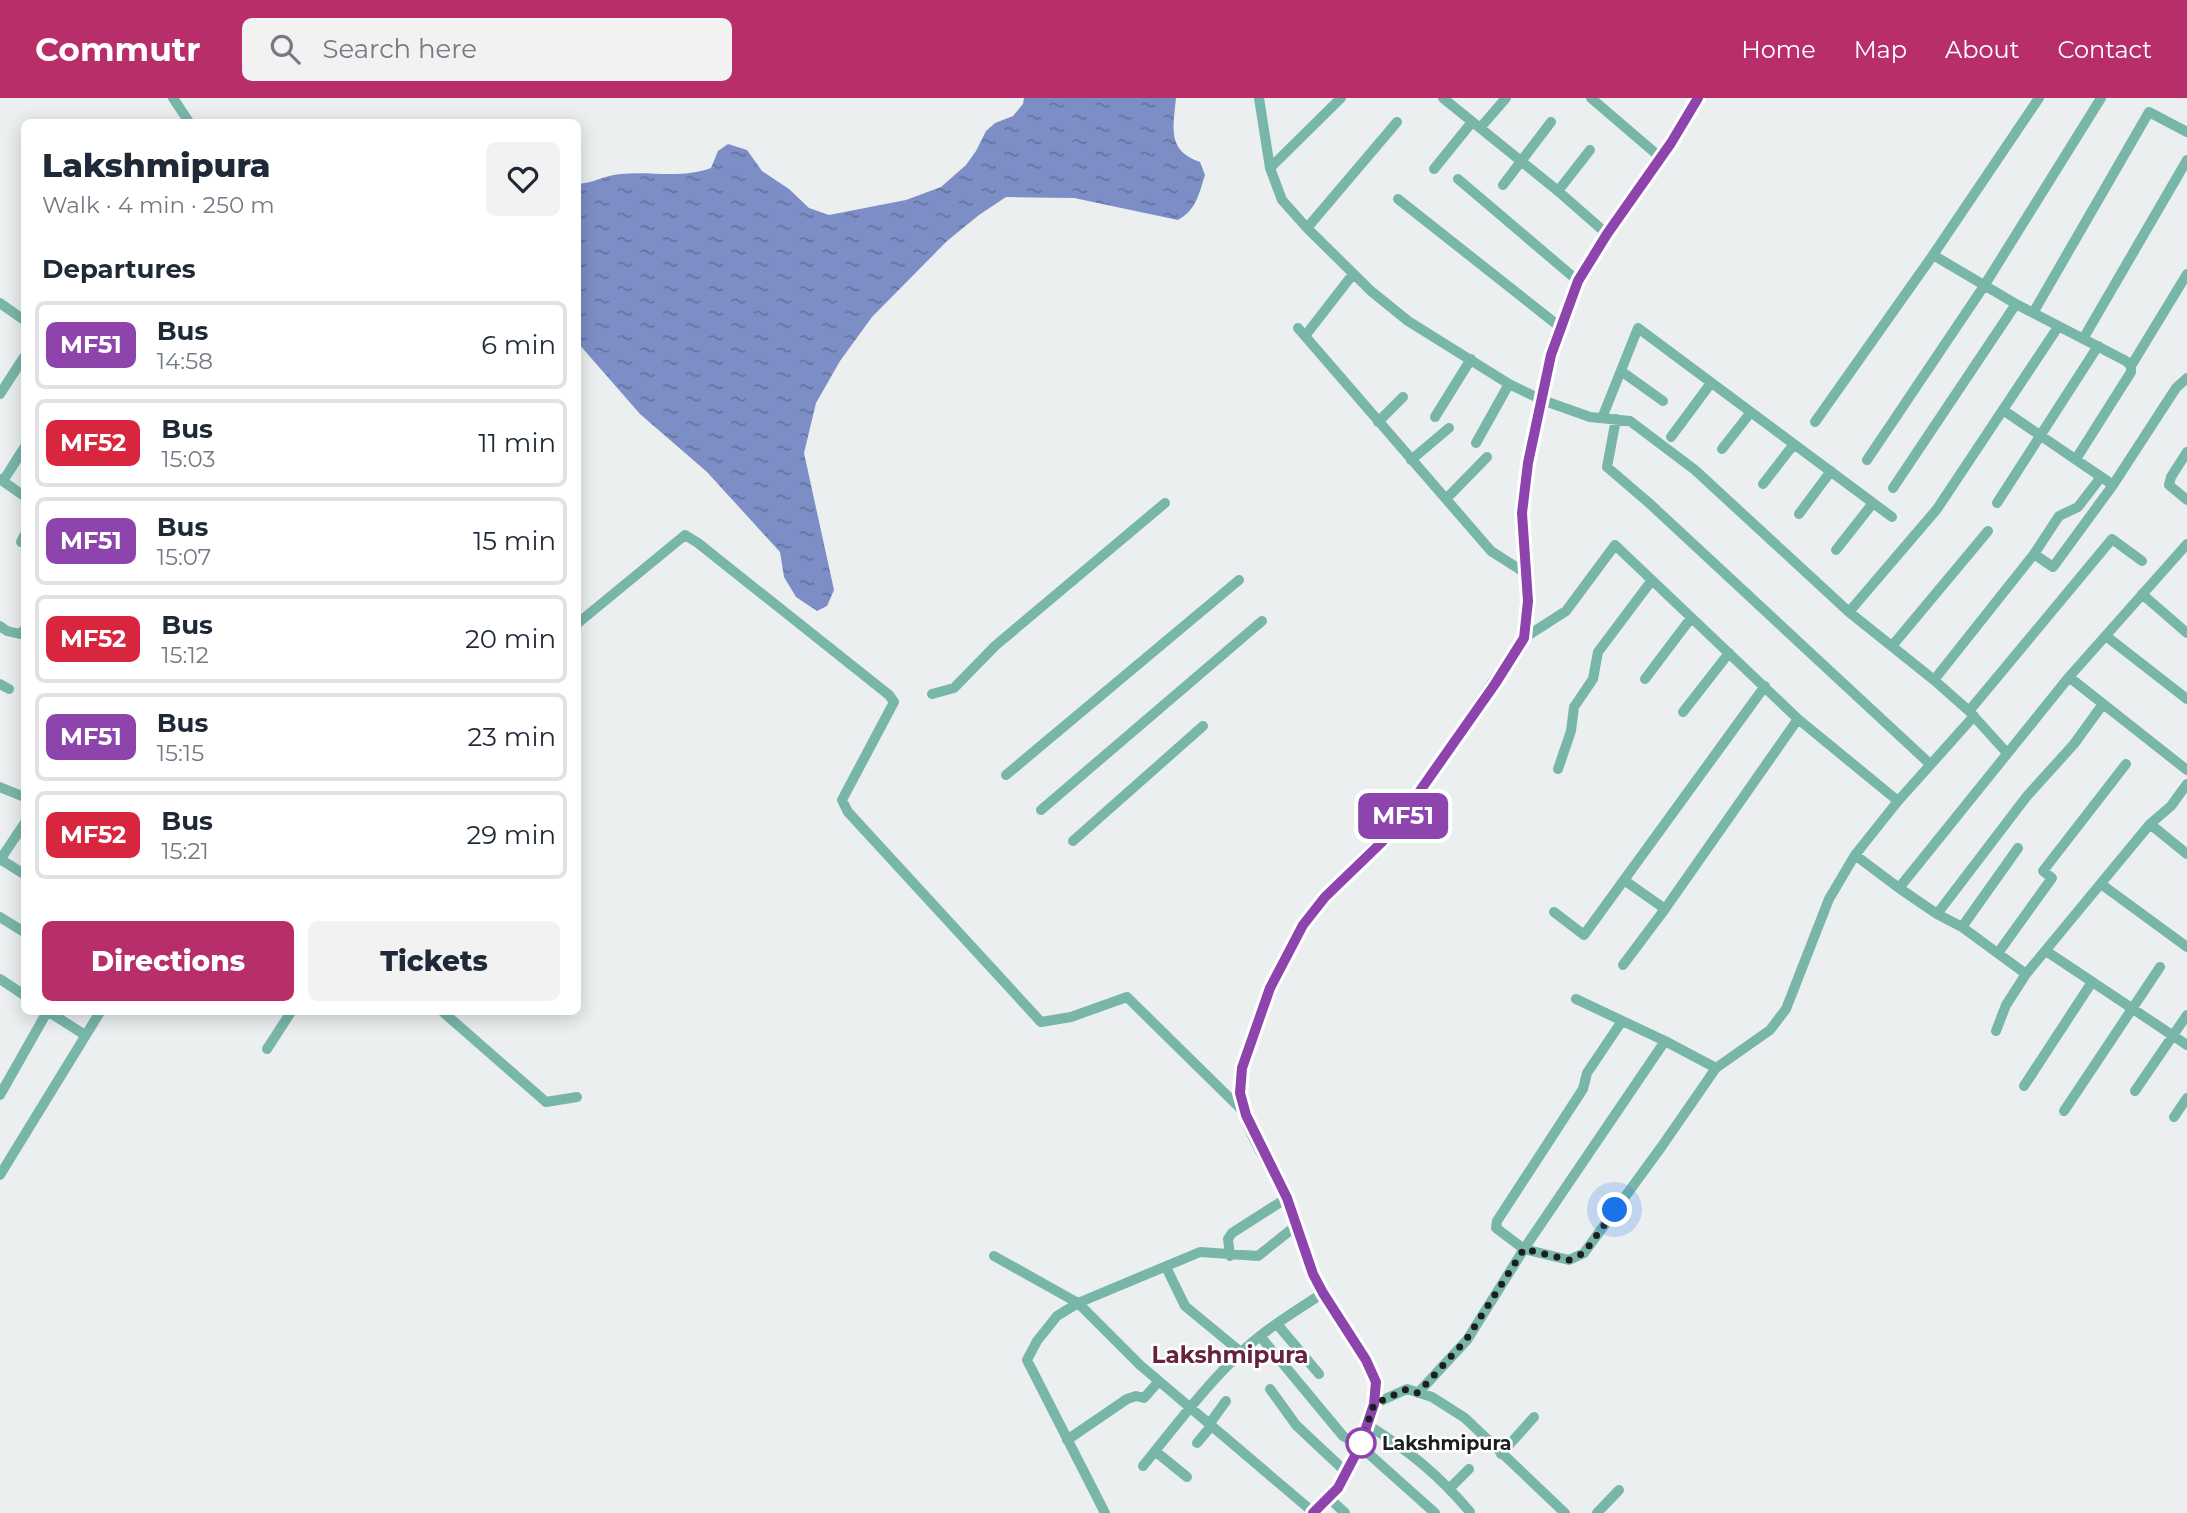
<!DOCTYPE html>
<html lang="en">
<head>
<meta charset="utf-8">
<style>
	:root { --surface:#fff; --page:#f2f2f3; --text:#1f2937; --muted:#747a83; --line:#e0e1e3; --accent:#b72e6b }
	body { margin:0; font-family:Montserrat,sans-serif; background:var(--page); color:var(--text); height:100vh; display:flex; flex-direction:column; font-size:26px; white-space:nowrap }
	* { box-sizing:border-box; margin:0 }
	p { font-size:23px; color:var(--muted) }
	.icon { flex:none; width:38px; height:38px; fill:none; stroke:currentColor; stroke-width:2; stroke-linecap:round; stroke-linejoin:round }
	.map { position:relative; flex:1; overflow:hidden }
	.side { position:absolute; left:21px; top:21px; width:560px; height:896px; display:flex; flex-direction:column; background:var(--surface); border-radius:10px; box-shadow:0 4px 18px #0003 }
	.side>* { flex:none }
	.badge { padding:0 14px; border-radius:10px; font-size:24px; line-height:46px }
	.you { position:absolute; width:35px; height:35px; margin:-18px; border:5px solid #fff; border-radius:50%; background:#1a73e8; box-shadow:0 0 0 10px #1a73e833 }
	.map>.badge { position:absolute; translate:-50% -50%; box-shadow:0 0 0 4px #fff }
	h2 { padding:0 21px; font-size:26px; line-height:63px }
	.round { display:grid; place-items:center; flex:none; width:74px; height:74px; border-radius:10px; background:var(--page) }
	.head { display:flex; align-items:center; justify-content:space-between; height:119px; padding:0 21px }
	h1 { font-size:33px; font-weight:800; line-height:52px }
	.cta { display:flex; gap:14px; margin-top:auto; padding:14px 21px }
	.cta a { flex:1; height:80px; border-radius:10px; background:var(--accent); color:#fff; font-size:28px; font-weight:800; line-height:80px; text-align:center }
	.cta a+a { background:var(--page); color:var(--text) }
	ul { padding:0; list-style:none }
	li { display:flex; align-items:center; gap:21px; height:88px; margin:0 14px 10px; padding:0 7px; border:4px solid var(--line); border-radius:10px }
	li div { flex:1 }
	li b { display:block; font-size:26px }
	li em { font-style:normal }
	li .badge { min-width:77px; font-weight:700; text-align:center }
	header { display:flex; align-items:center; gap:42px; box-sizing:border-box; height:98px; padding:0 35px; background:var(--accent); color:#fff }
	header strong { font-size:33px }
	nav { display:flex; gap:38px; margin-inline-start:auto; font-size:24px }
	.search { width:490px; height:63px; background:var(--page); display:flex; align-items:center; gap:18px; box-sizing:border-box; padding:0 24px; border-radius:10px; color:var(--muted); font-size:26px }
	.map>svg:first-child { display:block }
	.water { fill:url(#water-ripples) }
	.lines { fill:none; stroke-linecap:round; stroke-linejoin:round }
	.minor { stroke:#79b6aa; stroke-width:10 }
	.major { stroke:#347b70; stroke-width:12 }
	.line-casing { stroke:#fff; stroke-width:16 }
	.line { stroke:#8e44ad; stroke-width:10 }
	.walk { stroke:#1d1f1f; stroke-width:7; stroke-dasharray:0 12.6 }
	.stop-dot { fill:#fff; stroke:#8e44ad; stroke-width:3.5 }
	.labels { text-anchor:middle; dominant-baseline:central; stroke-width:5; stroke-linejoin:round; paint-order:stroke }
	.stop-label { font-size:19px; font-weight:bold; fill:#1d1f1f; stroke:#fff; text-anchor:start }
	.quarter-label { font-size:23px; font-weight:bold; fill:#66233e; stroke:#fff }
</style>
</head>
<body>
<header>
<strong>Commutr</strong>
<div class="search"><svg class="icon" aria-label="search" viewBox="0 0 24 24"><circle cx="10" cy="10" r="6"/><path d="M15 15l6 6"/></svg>Search here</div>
<nav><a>Home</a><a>Map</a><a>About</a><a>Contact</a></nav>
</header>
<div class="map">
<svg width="2187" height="1415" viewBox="0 0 2187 1415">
	<defs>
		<pattern id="water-ripples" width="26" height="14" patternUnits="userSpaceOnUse" patternTransform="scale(1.75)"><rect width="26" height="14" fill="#7c8ec5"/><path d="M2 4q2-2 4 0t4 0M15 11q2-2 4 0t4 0" fill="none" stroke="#65739f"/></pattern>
	</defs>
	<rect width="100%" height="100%" fill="#ebeff0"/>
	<!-- water -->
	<path class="water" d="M 1024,0 L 1176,0 C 1173,30 1167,53 1200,64 L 1205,77 C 1199,96 1196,112 1178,122 L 1074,100 L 1006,99 L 979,117 L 947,143 L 872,219 L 840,263 L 816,305 L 804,355 L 834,492 L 827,508 L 817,513 L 796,499 L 784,479 L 780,454 L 707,374 L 640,316 L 578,245 L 578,86 C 593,85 606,77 621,76 C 652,73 681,81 711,70 L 718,53 L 728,46 L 747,52 L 762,73 L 789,91 L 809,110 L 829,117 L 906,102 L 941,89 L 966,67 L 976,53 L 986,33 L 995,25 L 1013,18 L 1023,6 Z"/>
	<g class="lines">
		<!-- minor -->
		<path class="minor" d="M 173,0 L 189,24
			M 1259,0 L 1270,70 L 1282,102 L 1307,130 L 1371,193 L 1408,223 L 1509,286 L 1542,302 L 1590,319 L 1630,323 L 1695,372 L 1849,514 L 1934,582 L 1969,613 L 2007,655
			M 1443,0 L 1558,93 L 1607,136
			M 1591,0 L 1661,60
			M 1480,30 L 1506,0
			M 1270,70 L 1341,0
			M 1434,71 L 1472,24
			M 1458,81 L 1578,183
			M 1503,87 L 1551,24
			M 1558,93 L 1590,52
			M 1398,101 L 1560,229
			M 1307,130 L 1397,24
			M 1933,157 L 2016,206 L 2126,263 L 2131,268 L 2131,274 L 2076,361
			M 0,205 L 24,222
			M 2033,215 L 2149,14 L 2187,34
			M 1298,230 L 1491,453 L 1527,476
			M 1305,238 L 1353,176
			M 2083,241 L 2187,62
			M 2131,268 L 2187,176
			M 1621,273 L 1663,303
			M 0,296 L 24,259
			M 1435,319 L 1471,261
			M 1602,320 L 1638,230 L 1892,419
			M 1616,321 L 1607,369 L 1649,405 L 1930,666
			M 1378,324 L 1403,299
			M 1815,324 L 1933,157 L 2039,0
			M 1671,339 L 1711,285
			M 1476,345 L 1509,286
			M 1722,351 L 1751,314
			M 2187,354 L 2171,379 L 2169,387 L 2187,402
			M 1411,362 L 1449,330
			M 1867,362 L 1984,188 L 2101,0
			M 0,381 L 24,398
			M 3,383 L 24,350
			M 1763,386 L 1794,346
			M 2113,387 L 2176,290 L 2187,280
			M 1893,390 L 2016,206
			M 1446,401 L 1487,359
			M 1997,405 L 2098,248
			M 1799,416 L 1831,373
			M 21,444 L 24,438
			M 1836,452 L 1873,405
			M 2034,456 L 2059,418 L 2078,409 L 2101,379
			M 2142,496 L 2187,535
			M 1849,514 L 1937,411 L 2058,229
			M 578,525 L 685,437 L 698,445 L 889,597 L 894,604 L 842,702 L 848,714 L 1041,924 L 1071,919 L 1127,899 L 1246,1016
			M 0,528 L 7,533 L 20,536 L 24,532
			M 2106,538 L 2187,601
			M 1524,540 L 1566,513 L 1615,447 L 1798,621 L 1898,703
			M 1892,548 L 1988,433
			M 2069,579 L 2187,672
			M 1645,581 L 1691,520
			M 1934,582 L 2034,456 L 2053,469 L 2113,387 L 2003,312
			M 0,586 L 9,591
			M 932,596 L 954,590 L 995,548 L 1165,405
			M 1969,613 L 2112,441 L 2142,463
			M 1683,614 L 1729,555
			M 1558,671 L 1571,633 L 1574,609 L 1593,581 L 1598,554 L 1652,482
			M 1006,677 L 1239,482
			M 0,689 L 24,699
			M 1041,712 L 1262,523
			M 2150,726 L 2171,708 L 2187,686
			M 1073,743 L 1203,628
			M 1855,757 L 1898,703 L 1974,618
			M 0,761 L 24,776
			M 0,762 L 24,726
			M 1624,782 L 1665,811
			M 2101,786 L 2187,849
			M 1899,790 L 2069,579 L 2187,446
			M 1554,814 L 1584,837 L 1765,588
			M 1937,816 L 2027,698 L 2074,646 L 2103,606
			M 0,819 L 24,834
			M 1962,829 L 2018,750
			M 2046,853 L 2187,947
			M 1998,855 L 2052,780 L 2043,773 L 2126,666
			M 1623,867 L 1665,811 L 1798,621
			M 0,881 L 24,897
			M 1576,901 L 1665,943 L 1716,970
			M 49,914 L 85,937
			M 443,914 L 546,1004 L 577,999
			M 1622,923 L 1587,975 L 1583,991 L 1497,1123 L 1496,1130 L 1524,1151 L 1665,943
			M 1996,933 L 2006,907 L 2026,876
			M 267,951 L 291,914
			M 2024,988 L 2092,884
			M 2135,993 L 2187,917
			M 0,997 L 47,914
			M 2064,1013 L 2160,869
			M 2174,1019 L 2187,1000
			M 0,1077 L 100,914
			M 994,1158 L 1078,1205 L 1140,1267 L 1313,1414
			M 1230,1158 L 1228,1141 L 1232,1135 L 1287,1100
			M 1166,1169 L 1185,1208 L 1242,1255
			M 1277,1226 L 1319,1276
			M 1260,1238 L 1343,1338 L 1360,1348 L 1435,1415
			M 1270,1291 L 1296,1327 L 1346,1374
			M 1418,1295 L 1467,1242 L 1524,1151 L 1569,1162 L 1584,1155 L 1662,1048 L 1716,970 L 1770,932 L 1786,911 L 1829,801 L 1855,757 L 1899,790 L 1937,816 L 1962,829 L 2026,876 L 2150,726 L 2187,756
			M 1374,1306 L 1407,1291 L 1432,1299 L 1465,1320 L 1565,1415
			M 1210,1325 L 1226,1303
			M 1368,1327 C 1409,1353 1439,1377 1470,1414
			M 1067,1342 L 1127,1301 L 1136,1298 L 1144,1300 L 1159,1283
			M 1197,1345 L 1212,1327
			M 1155,1353 L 1187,1379
			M 1501,1356 L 1534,1319
			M 1143,1368 C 1177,1326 1218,1271 1260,1238 C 1280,1222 1302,1209 1323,1195
			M 1450,1390 L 1469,1371
			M 1329,1400 L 1345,1415
			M 1105,1415 L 1027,1262 L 1037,1243 L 1057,1218 L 1078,1205 L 1200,1154 L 1258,1158 L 1297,1127
			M 1597,1415 L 1619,1392"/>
		<!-- major -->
		<path class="major" d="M 1313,1415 C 1321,1407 1332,1399 1338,1388 C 1354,1364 1379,1315 1376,1285 C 1373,1264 1330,1208 1318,1184 C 1302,1153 1296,1117 1279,1086 C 1266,1060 1241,1022 1240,993 C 1239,969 1250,944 1258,922 C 1270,889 1284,855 1304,826 C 1332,786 1372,755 1403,717 L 1524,540 L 1528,503 L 1522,415 L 1528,365 L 1551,257 L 1578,183 L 1607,136 L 1661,60 L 1698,0"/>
	</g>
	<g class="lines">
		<defs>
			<path id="line" d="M 1313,1415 L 1338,1390 L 1360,1348 L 1374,1306 L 1376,1284 L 1366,1262 L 1323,1195 L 1313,1176 L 1287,1100 L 1246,1017 L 1240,995 L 1242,970 L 1270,890 L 1303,827 L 1325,799 L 1382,744 L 1403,717 L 1495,586 L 1524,540 L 1528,503 L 1522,415 L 1528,365 L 1551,257 L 1578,183 L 1607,136 L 1671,45 L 1698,0"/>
		</defs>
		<!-- line casing -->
		<use href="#line" class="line-casing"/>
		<!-- line -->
		<use href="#line" class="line"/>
		<!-- walk -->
		<path class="walk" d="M 1361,1345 L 1374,1306 L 1407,1291 L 1418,1295 L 1466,1242 L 1524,1151 L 1569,1162 L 1584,1155 L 1615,1112"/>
	</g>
	<!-- markers -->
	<circle class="stop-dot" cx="1361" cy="1345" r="14"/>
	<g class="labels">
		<!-- stop labels -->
		<g class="stop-label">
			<text x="1382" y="1345">Lakshmipura</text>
		</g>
		<!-- quarter labels -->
		<g class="quarter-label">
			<text x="1230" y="1257">Lakshmipura</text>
		</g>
	</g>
</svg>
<div class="you" style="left:1615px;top:1112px"></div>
<b class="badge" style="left:1403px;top:718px;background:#8e44ad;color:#fff">MF51</b>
<section class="side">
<div class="head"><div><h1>Lakshmipura</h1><p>Walk · 4 min · 250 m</p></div><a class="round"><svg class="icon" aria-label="heart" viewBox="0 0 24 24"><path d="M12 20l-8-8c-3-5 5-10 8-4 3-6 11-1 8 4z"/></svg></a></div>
<h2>Departures</h2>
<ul>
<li><span class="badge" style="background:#8e44ad;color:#fff">MF51</span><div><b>Bus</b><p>14:58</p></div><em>6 min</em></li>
<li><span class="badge" style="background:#d7263d;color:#fff">MF52</span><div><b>Bus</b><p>15:03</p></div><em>11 min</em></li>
<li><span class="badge" style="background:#8e44ad;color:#fff">MF51</span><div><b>Bus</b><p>15:07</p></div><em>15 min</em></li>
<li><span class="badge" style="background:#d7263d;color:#fff">MF52</span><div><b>Bus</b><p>15:12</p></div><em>20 min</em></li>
<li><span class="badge" style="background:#8e44ad;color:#fff">MF51</span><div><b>Bus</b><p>15:15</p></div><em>23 min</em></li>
<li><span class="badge" style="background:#d7263d;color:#fff">MF52</span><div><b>Bus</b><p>15:21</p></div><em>29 min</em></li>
</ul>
<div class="cta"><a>Directions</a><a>Tickets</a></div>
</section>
</div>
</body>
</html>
